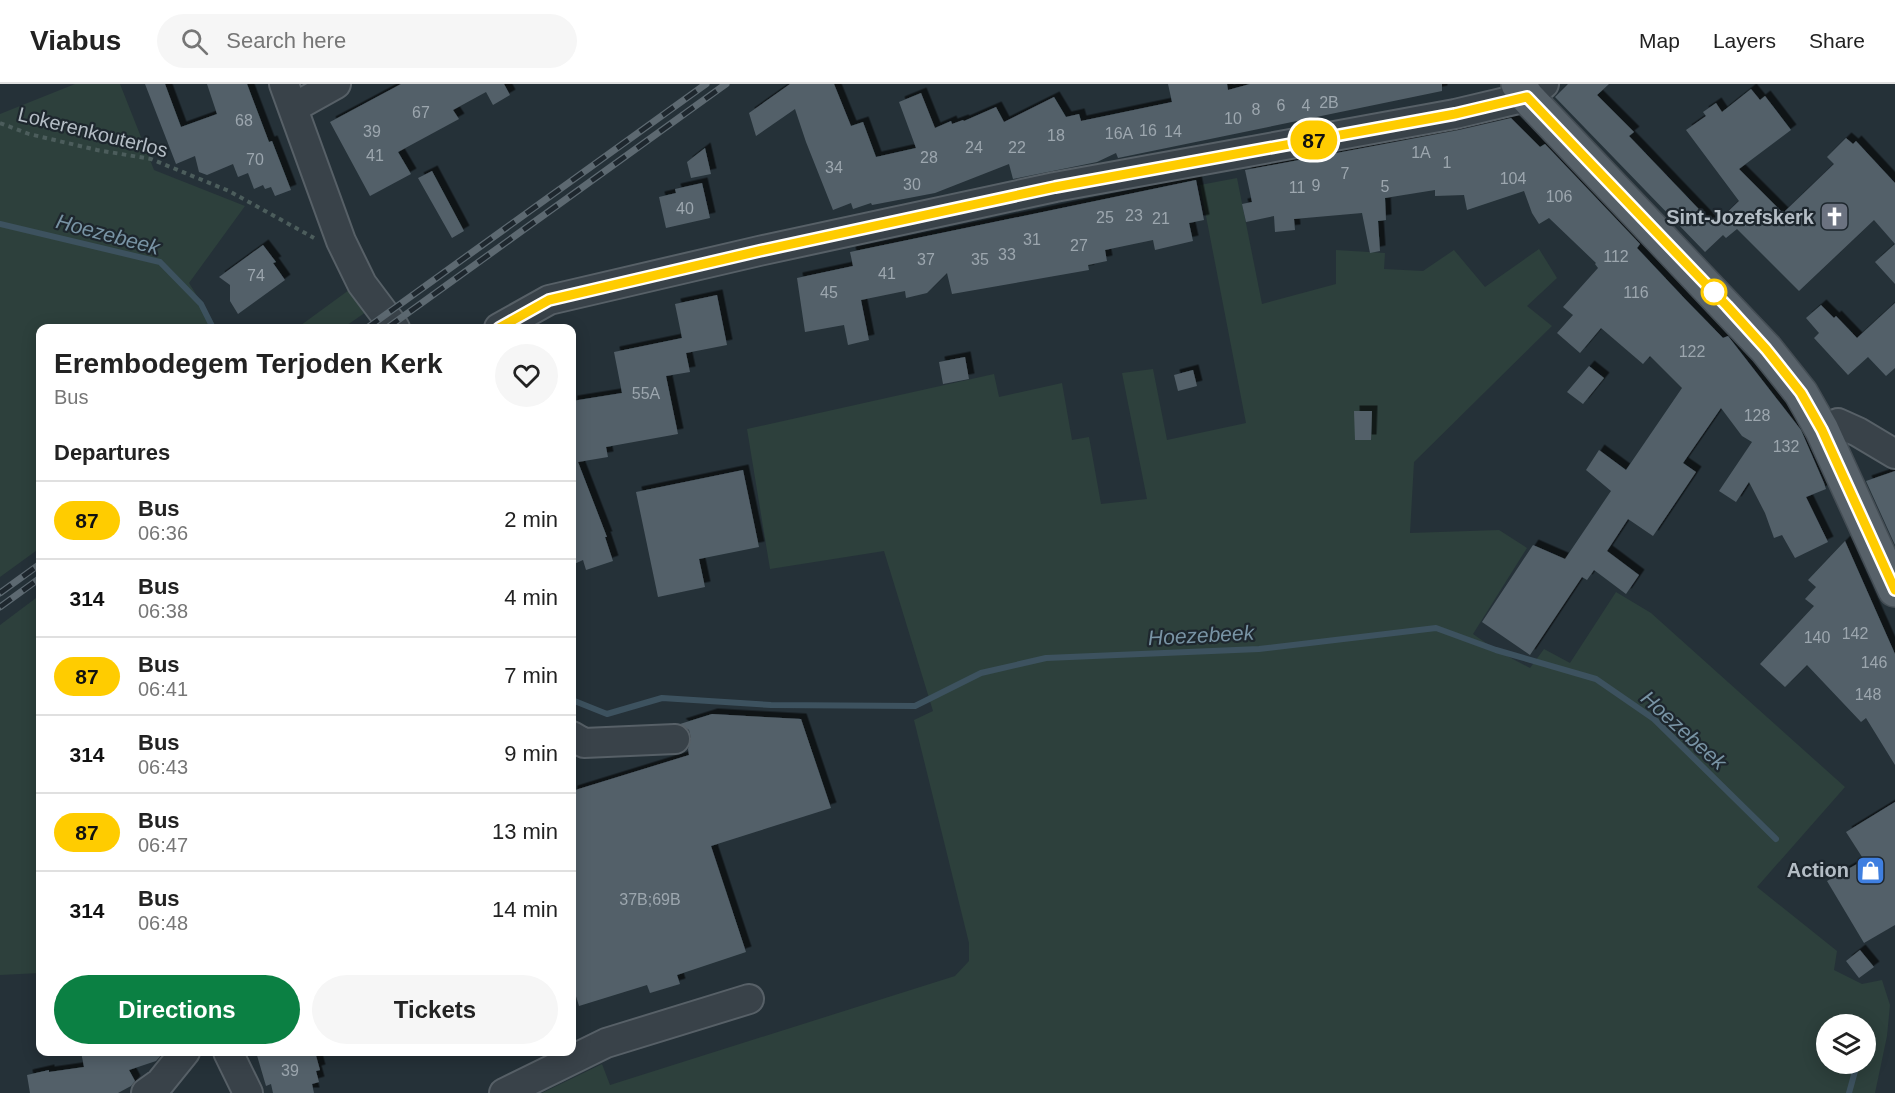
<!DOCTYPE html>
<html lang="en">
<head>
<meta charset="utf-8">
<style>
	:root { --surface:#fff; --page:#f6f6f6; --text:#222; --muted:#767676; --line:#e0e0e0; --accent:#0b8043 }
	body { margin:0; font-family:Arial,sans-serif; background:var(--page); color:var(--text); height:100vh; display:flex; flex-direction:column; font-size:22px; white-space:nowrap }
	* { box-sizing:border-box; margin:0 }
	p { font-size:20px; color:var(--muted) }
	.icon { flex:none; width:33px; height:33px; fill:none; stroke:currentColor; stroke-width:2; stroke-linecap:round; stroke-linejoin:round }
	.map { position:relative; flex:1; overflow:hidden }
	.sheet { position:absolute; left:36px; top:240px; width:540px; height:732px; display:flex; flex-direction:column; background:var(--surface); border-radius:12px; box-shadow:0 3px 15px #0003 }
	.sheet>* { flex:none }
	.badge { padding:0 12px; border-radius:20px; font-size:21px; line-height:39px }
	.tools { position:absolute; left:1816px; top:930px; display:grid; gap:12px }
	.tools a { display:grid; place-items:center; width:60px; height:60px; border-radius:50%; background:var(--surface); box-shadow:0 3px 15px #0003; font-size:30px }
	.map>.badge { position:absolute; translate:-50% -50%; box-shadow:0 0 0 3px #fff }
	h2 { padding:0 18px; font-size:22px; line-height:54px }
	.round { display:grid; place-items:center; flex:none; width:63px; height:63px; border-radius:32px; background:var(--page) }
	.headline { display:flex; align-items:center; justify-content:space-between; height:102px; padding:0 18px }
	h1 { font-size:28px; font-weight:700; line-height:45px }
	.cta { display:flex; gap:12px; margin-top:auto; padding:12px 18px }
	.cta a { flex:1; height:69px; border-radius:36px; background:var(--accent); color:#fff; font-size:24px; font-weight:700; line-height:69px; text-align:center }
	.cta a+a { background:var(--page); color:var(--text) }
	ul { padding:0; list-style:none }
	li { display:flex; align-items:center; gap:18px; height:78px; padding:0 18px; border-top:2px solid var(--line) }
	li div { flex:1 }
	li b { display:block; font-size:22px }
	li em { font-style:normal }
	li .badge { min-width:66px; font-weight:700; text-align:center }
	header { display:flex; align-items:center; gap:36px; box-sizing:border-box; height:84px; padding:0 30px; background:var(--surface); border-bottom:2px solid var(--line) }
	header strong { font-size:28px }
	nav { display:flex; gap:33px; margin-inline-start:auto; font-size:21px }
	.search { width:420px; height:54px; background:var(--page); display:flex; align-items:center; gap:15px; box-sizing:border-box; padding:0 21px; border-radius:33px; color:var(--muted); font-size:22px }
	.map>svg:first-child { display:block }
	.green { fill:#2d403c; fill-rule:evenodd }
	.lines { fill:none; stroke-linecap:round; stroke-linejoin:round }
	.stream { stroke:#3d525f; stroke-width:6 }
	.building { fill:#536069; filter:url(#shadow) }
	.minor-casing { stroke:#576067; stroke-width:32 }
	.major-casing { stroke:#454e55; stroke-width:36 }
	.path { stroke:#4c5d5c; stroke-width:4; stroke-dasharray:4.5 4.5; stroke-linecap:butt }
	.minor { stroke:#394249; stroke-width:28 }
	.major { stroke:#576169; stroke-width:33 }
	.rail-casing { stroke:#5d6971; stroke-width:7 }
	.rail { stroke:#1e272e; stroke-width:4.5; stroke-dasharray:14; stroke-linecap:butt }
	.line-casing { stroke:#fff; stroke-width:14 }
	.line { stroke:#fc0; stroke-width:9 }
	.stop-dot { fill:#fff; stroke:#fc0; stroke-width:3 }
	.labels { text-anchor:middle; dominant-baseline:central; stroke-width:4.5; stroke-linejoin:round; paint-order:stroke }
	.number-label { font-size:16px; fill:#9ca6ae }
	.street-label { font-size:20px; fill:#b4bdc5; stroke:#1e272e }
	.poi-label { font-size:20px; font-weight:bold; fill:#b4bdc5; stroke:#1e272e; text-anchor:end }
	.water-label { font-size:21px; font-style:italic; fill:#7893a4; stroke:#1e272e }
</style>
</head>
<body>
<header>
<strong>Viabus</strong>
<div class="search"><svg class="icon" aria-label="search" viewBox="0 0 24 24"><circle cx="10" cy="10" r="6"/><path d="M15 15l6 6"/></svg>Search here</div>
<nav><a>Map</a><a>Layers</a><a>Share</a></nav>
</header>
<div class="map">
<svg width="1895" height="1009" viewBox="0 0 1895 1009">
	<defs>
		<filter id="shadow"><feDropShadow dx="5.5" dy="-5.5" stdDeviation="0" flood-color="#0009"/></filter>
	</defs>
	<rect width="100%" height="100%" fill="#253138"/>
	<!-- green -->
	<path class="green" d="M 75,0 L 120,0 L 154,86 L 245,122 L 189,199 L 217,244 L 40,244 L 40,464 L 0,493 L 0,30 Z
		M 1237,94 L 1262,220 L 1336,200 L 1336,166 L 1385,169 L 1384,185 L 1423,187 L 1454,166 L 1485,203 L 1539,165 L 1557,194 L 1527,222 L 1552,242 L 1414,378 L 1410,449 L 1499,446 L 1527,464 L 1473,550 L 1496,566 L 1530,584 L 1544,565 L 1570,579 L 1616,508 L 1651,529 L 1845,703 L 1757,803 L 1837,867 L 1834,886 L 1862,900 L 1882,896 L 1890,921 L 1887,952 L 1875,1009 L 542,1009 L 602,980 L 610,1001 L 955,892 L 969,877 L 969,859 L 914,636 L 933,627 L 884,467 L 770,485 L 747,345 L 994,290 L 999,313 L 1062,299 L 1072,356 L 1089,353 L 1101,420 L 1147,415 L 1122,289 L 1153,285 L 1167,356 L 1246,339 L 1200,101 ZM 1827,940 L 1866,940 L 1866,980 L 1827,980 Z
		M 349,206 L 366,228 L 343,244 L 297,244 Z
		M 40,511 L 40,889 L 0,891 L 0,541 Z"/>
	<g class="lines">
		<!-- stream -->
		<path class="stream" d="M 0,140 L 160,178 L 201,220 L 213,244
			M 572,616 L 607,630 L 662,614 L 771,621 L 915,622 L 981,589 L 1046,574 L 1259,565 L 1436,544 L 1496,566 L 1596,595 L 1654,635 L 1776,755
			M 1849,1009 L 1857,980"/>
	</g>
	<!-- building -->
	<path class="building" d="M 145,0 L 165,0 L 181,43 L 217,30 L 207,0 L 247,0 L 269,58 L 272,57 L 291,106 L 275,112 L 271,103 L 265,105 L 263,101 L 254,105 L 248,89 L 238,93 L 233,80 L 207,91 L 199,88 L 195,72 L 176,80 Z
		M 401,0 L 504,0 L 510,11 L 493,21 L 486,8 L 453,26 L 459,35 L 398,68 L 411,90 L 370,112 L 330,38 Z
		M 790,0 L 834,0 L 851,42 L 863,38 L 876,73 L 916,64 L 899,18 L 921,9 L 935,44 L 951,37 L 952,40 L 963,36 L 964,37 L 996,23 L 1004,38 L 1054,13 L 1066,33 L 1079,30 L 1081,37 L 1172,18 L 1168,0 L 1227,0 L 1228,6 L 1250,0 L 1442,0 L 1442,7 L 1118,74 L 1116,69 L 1097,78 L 1013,95 L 1009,80 L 935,109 L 872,121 L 871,119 L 853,125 L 851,119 L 833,126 L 806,58 L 795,25 L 756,52 L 749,29 Z
		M 1568,0 L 1609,0 L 1597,11 L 1634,48 L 1629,52 L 1714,141 L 1739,117 L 1686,46 L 1706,32 L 1703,28 L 1716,19 L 1722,28 L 1751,5 L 1760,16 L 1765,12 L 1791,46 L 1739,85 L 1783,129 L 1834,80 L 1827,73 L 1846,54 L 1853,60 L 1856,57 L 1895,99 L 1895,200 L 1875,178 L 1895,160 L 1874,136 L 1799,207 L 1737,145 L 1726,154 L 1723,151 L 1705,168 L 1555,13 Z
		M 1511,34 L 1540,63 L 1545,60 L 1640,160 L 1637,164 L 1685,215 L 1723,254 L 1728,252 L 1801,346 L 1824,399 L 1826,405 L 1806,413 L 1828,458 L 1795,474 L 1782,451 L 1774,454 L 1765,429 L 1749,398 L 1736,418 L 1719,407 L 1752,358 L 1742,352 L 1721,324 L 1683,379 L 1696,388 L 1653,452 L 1628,435 L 1607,467 L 1639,491 L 1626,510 L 1594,486 L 1587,496 L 1582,493 L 1530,571 L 1482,538 L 1533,461 L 1565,475 L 1611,407 L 1586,386 L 1599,366 L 1626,386 L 1682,304 L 1650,272 L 1643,280 L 1601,244 L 1580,269 L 1557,249 L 1573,231 L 1563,223 L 1598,184 L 1595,180 L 1596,179 L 1549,134 L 1539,140 L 1532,129 L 1524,107 L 1467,126 L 1464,111 L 1435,112 L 1435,106 L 1385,114 L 1386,136 L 1378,137 L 1380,167 L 1370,169 L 1362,129 L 1294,135 L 1295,146 L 1275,148 L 1274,132 L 1246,138 L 1242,120 L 1252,118 L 1245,86 L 1459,46 Z
		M 705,64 L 711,90 L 691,94 L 687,78 Z
		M 432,87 L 464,147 L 452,154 L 418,94 Z
		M 1196,96 L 1204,136 L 1189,139 L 1193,157 L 1155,166 L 1153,156 L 1105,166 L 1107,177 L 1088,181 L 1089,186 L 952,210 L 947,189 L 927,209 L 906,214 L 905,207 L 861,216 L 869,256 L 848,261 L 844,241 L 805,248 L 797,194 L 853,182 L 850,168 Z
		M 702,99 L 710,134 L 666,144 L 659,113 L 676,109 L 675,105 Z
		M 263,161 L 276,178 L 273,179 L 285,196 L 238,230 L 230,217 L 230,201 L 219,193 Z
		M 717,211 L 727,261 L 686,269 L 690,288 L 666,292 L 678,350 L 606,363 L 608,373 L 578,378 L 607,453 L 605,453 L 613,477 L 586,486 L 583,476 L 572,481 L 572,317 L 622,309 L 614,268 L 682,254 L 675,220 Z
		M 1895,219 L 1895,284 L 1886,292 L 1868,273 L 1848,291 L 1814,254 L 1819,249 L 1806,234 L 1821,221 L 1834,234 L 1836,232 L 1857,254 Z
		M 965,273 L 969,295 L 943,300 L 939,278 Z
		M 1589,282 L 1604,294 L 1583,320 L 1567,308 Z
		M 1193,286 L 1197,302 L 1178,307 L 1174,291 Z
		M 1354,327 L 1372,327 L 1371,356 L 1355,356 Z
		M 743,386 L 759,463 L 699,475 L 705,503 L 658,513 L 636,408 Z
		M 1895,387 L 1895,461 L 1866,397 Z
		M 1845,457 L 1895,570 L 1895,681 L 1866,634 L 1861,638 L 1807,581 L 1785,603 L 1760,580 L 1814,522 L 1805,515 L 1816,503 L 1808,496 Z
		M 712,630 L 801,635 L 831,724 L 711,762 L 746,868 L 677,891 L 680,900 L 650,909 L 647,901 L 579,922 L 572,899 L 572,707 L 689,671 L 688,665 L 691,654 L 689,646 L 680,640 Z
		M 1895,718 L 1895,841 L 1864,859 L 1827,797 L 1864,776 L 1846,748 Z
		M 1860,866 L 1874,883 L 1859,894 L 1846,877 Z
		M 81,968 L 164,968 L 156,977 L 129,986 L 135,997 L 131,1002 L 118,1009 L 30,1009 L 27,991 L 49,986 L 49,988 L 84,983 Z
		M 256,968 L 315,968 L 320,986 L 316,987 L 319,998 L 312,1000 L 314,1009 L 273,1009 L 271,1000 L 266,1002 Z"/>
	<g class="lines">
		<defs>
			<path id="minor" d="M 284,0 L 341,157 L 362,200 L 395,244
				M 293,24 L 336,0
				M 499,244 L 549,216 L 759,167 L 1055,103 L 1455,30 L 1527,13 L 1544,0
				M 1822,346 L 1838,339 L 1858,348 L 1895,370
				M 572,652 L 584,659 L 675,655
				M 228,968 L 248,1009
				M 146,1009 L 160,999 L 185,968
				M 504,1009 L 606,959 L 749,915"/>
			<path id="major" d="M 1518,0 L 1527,13 L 1766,265 L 1801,309 L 1822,346 L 1895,506"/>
		</defs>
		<!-- minor casing -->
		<use href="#minor" class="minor-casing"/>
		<!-- major casing -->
		<use href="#major" class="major-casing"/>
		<!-- path -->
		<path class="path" d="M 0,39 L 29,50 L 97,66 L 151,75 L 229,107 L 314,154"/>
		<!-- minor -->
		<use href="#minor" class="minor"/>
		<!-- major -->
		<use href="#major" class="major"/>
		<defs>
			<path id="rail" d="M 367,244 L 706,0
				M 387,244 L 726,0
				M 0,509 L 40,480
				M 0,523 L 40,494"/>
		</defs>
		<!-- rail casing -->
		<use href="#rail" class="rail-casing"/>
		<!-- rail -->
		<use href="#rail" class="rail"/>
	</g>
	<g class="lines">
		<defs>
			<path id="line" d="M 499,244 L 549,216 L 759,167 L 1055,103 L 1455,30 L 1527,13 L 1727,222 L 1766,265 L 1801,309 L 1822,346 L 1895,506"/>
		</defs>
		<!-- line casing -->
		<use href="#line" class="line-casing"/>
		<!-- line -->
		<use href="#line" class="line"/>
	</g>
	<!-- icons -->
	<defs>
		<symbol id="church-square" viewBox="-11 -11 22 22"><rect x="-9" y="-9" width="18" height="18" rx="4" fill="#6b7280" stroke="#1e272e"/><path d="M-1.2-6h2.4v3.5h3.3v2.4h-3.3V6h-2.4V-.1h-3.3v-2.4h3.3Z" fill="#fff"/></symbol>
		<symbol id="shop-square" viewBox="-11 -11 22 22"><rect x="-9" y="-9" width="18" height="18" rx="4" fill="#3f7fe0" stroke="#1e272e"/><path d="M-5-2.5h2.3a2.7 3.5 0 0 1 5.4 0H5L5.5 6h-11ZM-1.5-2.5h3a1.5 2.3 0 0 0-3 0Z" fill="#fff"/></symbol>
	</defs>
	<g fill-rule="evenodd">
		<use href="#church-square" x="1818" y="116" width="33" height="33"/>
		<use href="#shop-square" x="1854" y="770" width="33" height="33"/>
	</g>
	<!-- markers -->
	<circle class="stop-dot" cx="1714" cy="208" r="12"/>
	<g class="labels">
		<!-- number labels -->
		<g class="number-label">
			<text x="1329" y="18">2B</text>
			<text x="1281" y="21">6</text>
			<text x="1306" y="21">4</text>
			<text x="1256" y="25">8</text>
			<text x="421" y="28">67</text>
			<text x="1233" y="34">10</text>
			<text x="244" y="36">68</text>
			<text x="1148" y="46">16</text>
			<text x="372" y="47">39</text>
			<text x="1173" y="47">14</text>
			<text x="1119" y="49">16A</text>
			<text x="1056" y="51">18</text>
			<text x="974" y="63">24</text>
			<text x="1017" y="63">22</text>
			<text x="1421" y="68">1A</text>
			<text x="375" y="71">41</text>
			<text x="929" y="73">28</text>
			<text x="255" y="75">70</text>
			<text x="1447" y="78">1</text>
			<text x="834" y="83">34</text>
			<text x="1345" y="89">7</text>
			<text x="1513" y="94">104</text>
			<text x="912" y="100">30</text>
			<text x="1316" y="101">9</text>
			<text x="1385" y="102">5</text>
			<text x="1297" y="103">11</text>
			<text x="1559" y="112">106</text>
			<text x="685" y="124">40</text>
			<text x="1134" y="131">23</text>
			<text x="1105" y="133">25</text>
			<text x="1161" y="134">21</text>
			<text x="1032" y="155">31</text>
			<text x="1079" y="161">27</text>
			<text x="1007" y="170">33</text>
			<text x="1616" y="172">112</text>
			<text x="926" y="175">37</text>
			<text x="980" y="175">35</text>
			<text x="887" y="189">41</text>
			<text x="256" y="191">74</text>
			<text x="829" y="208">45</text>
			<text x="1636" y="208">116</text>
			<text x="1692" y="267">122</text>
			<text x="646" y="309">55A</text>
			<text x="1757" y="331">128</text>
			<text x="1786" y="362">132</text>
			<text x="1855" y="549">142</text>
			<text x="1817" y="553">140</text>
			<text x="1874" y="578">146</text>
			<text x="1868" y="610">148</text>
			<text x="650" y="815">37B;69B</text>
			<text x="290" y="986">39</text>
		</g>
		<!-- street labels -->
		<g class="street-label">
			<text transform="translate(93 48) rotate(14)">Lokerenkouterlos</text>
		</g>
		<!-- poi labels -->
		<g class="poi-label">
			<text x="1814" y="133">Sint-Jozefskerk</text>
			<text x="1849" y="786">Action</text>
		</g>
		<!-- water labels -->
		<g class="water-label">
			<text transform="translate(108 150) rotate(15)">Hoezebeek</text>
			<text transform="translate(1201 551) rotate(-3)">Hoezebeek</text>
			<text transform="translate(1684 646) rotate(42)">Hoezebeek</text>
		</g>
	</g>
</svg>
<div class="tools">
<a><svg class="icon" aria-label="layers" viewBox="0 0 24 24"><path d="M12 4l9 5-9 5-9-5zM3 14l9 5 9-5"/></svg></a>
</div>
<b class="badge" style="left:1314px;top:56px;background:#fc0;color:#111">87</b>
<section class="sheet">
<div class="headline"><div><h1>Erembodegem Terjoden Kerk</h1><p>Bus</p></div><a class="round"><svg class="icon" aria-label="heart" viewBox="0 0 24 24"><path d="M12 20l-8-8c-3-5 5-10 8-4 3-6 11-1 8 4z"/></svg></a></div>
<h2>Departures</h2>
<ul>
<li><span class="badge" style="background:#fc0;color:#111">87</span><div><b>Bus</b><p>06:36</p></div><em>2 min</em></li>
<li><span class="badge" style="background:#fff;color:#111">314</span><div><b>Bus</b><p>06:38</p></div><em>4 min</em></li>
<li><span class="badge" style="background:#fc0;color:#111">87</span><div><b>Bus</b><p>06:41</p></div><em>7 min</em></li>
<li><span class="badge" style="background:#fff;color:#111">314</span><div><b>Bus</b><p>06:43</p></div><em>9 min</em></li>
<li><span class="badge" style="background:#fc0;color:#111">87</span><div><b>Bus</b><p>06:47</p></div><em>13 min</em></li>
<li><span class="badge" style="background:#fff;color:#111">314</span><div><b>Bus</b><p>06:48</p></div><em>14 min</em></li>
</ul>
<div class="cta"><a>Directions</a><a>Tickets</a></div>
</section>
</div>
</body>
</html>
